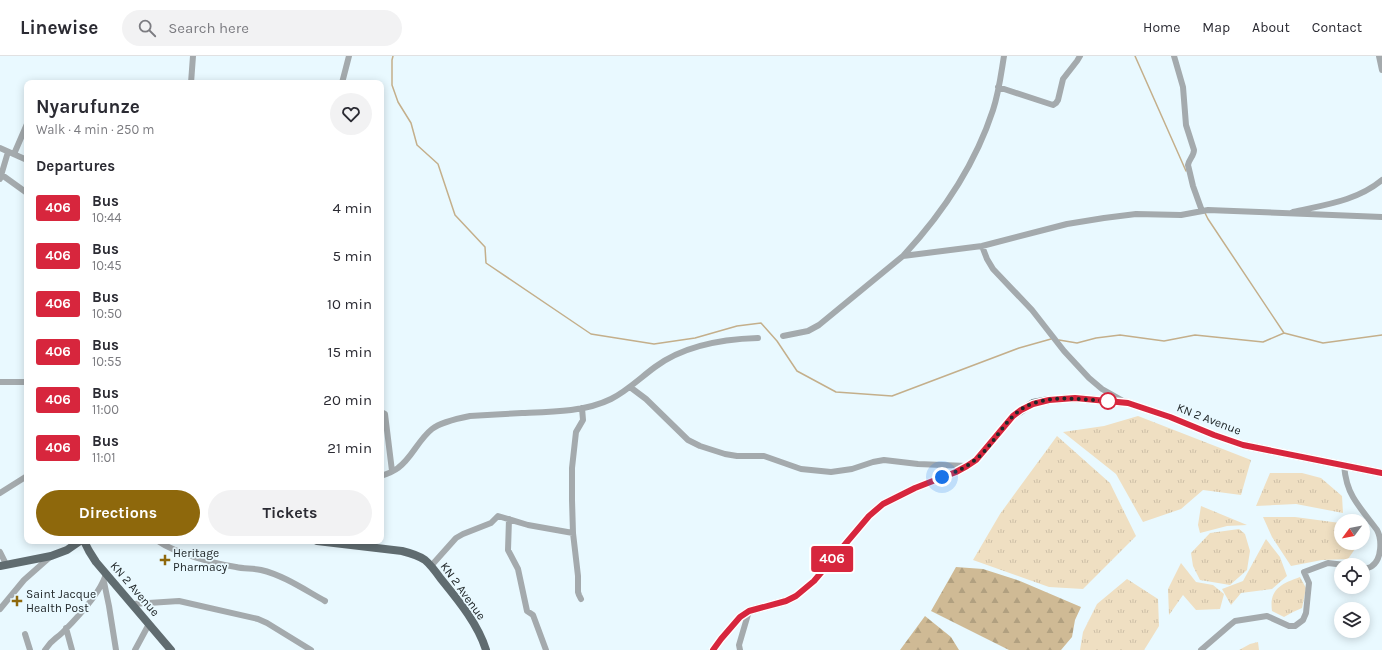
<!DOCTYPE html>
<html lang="en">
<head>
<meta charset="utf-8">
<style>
	:root { --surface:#fff; --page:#f2f2f3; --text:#2b2b33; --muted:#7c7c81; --line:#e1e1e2; --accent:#8e680c }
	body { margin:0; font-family:Karla,sans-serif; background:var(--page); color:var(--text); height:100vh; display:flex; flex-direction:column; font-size:15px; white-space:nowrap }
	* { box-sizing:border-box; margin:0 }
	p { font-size:13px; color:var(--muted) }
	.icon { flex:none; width:22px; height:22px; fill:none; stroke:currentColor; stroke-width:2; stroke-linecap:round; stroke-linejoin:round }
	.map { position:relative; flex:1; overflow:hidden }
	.drawer { position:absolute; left:24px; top:24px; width:360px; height:464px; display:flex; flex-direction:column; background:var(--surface); border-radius:8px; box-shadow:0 2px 10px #0003 }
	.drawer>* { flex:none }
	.badge { padding:0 8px; border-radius:3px; font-size:14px; line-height:26px }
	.needle { width:26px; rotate:238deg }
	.tools { position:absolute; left:1334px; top:458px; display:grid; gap:8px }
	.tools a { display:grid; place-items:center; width:36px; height:36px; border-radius:50%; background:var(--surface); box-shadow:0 2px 10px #0003; font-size:20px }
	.you { position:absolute; width:20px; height:20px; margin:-10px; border:3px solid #fff; border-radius:50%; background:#1a73e8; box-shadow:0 0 0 6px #1a73e833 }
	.map>.badge { position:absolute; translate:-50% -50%; box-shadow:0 0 0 2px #fff }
	h2 { padding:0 12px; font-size:15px; line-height:36px }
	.round { display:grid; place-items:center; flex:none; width:42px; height:42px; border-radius:21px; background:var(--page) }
	.headline { display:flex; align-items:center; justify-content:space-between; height:68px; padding:0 12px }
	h1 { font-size:19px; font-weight:700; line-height:30px }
	.button { display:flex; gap:8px; margin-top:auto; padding:8px 12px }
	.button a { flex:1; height:46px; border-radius:24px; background:var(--accent); color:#fff; font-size:16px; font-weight:700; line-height:46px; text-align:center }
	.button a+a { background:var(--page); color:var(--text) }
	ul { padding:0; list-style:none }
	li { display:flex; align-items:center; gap:12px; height:48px; padding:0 12px }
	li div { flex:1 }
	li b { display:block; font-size:15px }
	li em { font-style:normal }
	li .badge { min-width:44px; font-weight:700; text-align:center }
	header { display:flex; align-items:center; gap:24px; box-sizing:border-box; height:56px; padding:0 20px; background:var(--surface); border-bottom:1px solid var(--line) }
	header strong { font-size:19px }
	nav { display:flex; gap:22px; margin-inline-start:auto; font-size:14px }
	.search { width:280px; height:36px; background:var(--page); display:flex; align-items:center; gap:10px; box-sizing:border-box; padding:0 14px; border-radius:22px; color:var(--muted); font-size:15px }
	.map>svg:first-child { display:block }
	.grass { fill:url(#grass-tufts) }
	.forest { fill:url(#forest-firs) }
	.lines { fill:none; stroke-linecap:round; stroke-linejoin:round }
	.stream { stroke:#c4af8b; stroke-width:1.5 }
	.minor { stroke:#a4aaad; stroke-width:6 }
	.major { stroke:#606c70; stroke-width:8 }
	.line-casing { stroke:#fff; stroke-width:9 }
	.line { stroke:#d7263d; stroke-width:6 }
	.walk { stroke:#212729; stroke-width:4; stroke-dasharray:0 7.2 }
	.stop-dot { fill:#fff; stroke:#d7263d; stroke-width:2 }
	.poi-dot { fill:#8e680c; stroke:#e9f9ff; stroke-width:1.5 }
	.labels { text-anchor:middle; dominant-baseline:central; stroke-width:3.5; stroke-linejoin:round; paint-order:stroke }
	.street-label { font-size:12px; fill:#212729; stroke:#e9f9ff }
	.poi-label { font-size:12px; fill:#212729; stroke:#e9f9ff; text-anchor:start }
</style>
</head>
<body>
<header>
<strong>Linewise</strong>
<div class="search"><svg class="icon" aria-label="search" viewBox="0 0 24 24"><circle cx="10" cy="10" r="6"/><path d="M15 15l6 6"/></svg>Search here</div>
<nav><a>Home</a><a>Map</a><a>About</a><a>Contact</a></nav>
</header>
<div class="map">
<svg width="1382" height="594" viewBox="0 0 1382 594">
	<defs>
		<pattern id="grass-tufts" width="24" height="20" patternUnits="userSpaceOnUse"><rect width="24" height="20" fill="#efdfc2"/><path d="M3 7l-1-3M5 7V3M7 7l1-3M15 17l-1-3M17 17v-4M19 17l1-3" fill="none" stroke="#cdbfa7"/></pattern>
		<pattern id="forest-firs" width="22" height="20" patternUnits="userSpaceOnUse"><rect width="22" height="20" fill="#cfba95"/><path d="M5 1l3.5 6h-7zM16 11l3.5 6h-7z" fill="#b1a080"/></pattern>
	</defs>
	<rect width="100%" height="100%" fill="#e9f9ff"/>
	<!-- grass -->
	<path class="grass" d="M 1138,360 L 1251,404 L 1241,439 L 1203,434 L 1181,453 L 1143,466 L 1116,418 L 1063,376 L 1104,370 Z
		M 1057,380 L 1110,427 L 1136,480 L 1083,533 L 1049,531 L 973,504 L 1000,458 Z
		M 1270,417 L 1302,417 L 1321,422 L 1342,440 L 1343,457 L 1296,448 L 1256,450 Z
		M 1201,450 L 1247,469 L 1227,470 L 1200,477 L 1198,469 Z
		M 1263,461 L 1295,461 L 1340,467 L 1341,469 L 1341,487 L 1359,487 L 1348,503 L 1322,504 L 1291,510 L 1272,481 Z
		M 1239,473 L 1245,478 L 1250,495 L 1247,514 L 1230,529 L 1200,524 L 1193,510 L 1191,497 L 1210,477 Z
		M 1266,483 L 1280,501 L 1287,520 L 1272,533 L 1241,537 L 1231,549 L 1222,533 L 1243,525 Z
		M 1181,507 L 1196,526 L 1213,529 L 1224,538 L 1220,553 L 1196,554 L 1183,539 L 1169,559 L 1168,533 Z
		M 1300,521 L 1306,532 L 1302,552 L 1293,556 L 1284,561 L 1272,555 C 1269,533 1281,528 1300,521 Z
		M 1127,523 L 1158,543 L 1159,570 L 1146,591 L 1144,594 L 1080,594 L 1083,576 L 1097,548 Z
		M 1258,586 L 1259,594 L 1239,594 L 1250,588 Z"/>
	<!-- forest -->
	<path class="forest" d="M 956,511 L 983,513 L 1020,525 L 1081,551 L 1075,564 L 1072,581 L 1061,594 L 1009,594 L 931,555 Z
		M 925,560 L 951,581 L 959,594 L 900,594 Z"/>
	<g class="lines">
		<!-- stream -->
		<path class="stream" d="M 393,0 L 392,4 L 392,29 L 398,46 L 411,67 L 417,89 L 438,108 L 455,159 L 485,191 L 486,207 L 591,278 L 654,288 L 695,282 L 737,270 L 761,267 L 777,285 L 797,315 L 836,336 L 892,340 L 1019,292 L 1051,283
			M 1135,0 L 1186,115
			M 1205,157 L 1208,163 L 1284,277 L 1323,287 L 1382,279
			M 1059,284 L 1077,287 L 1096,282 L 1120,279 L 1164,285 L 1195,279 L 1263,286 L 1284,277"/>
		<!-- minor -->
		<path class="minor" d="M 1174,0 L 1183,31 L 1186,69 L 1194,94 C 1194,100 1189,103 1188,109 L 1193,130 L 1202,155
			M 1379,0 L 1382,14
			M 191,27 L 193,0
			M 342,27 L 349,0
			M 998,31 L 1053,49 L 1056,47 L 1058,44 L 1063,23 L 1077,5 L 1080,0
			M 0,92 L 27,104
			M 14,98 L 27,68
			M 2,119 L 27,137
			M 0,123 L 8,96
			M 1293,156 C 1324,149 1357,145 1382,124
			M 982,190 L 987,203 L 993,213 L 1032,254 L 1064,295 L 1089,322 L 1102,333 L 1125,346
			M 903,200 C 943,157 975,109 993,54 C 999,36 1001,18 1004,0
			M 783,280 L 808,275 L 819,269 L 903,200 L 982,190 L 1067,168 L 1104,162 L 1136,158 L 1181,159 L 1208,154 L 1382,161
			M 0,326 L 27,326
			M 630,331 L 646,343 L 688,384 L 700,390 L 725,398 L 737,400 L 764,400 L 801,413 L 831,416 L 852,413 L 873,406 L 884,404 L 918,408 L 967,410
			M 381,356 L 385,358 L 392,415
			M 1344,409 C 1345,421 1347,431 1353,441 C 1360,453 1369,463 1377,474 C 1382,483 1382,503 1372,510 C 1370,512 1366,512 1363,513
			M 381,420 C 387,418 393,416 398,412 C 412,402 418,384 432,373 C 441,366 460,362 470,360 C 487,359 505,358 522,357 C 550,356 585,356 611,343 C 627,335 640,322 655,311 C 683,290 724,283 758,282
			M 0,437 L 27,420
			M 509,463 L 508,494 L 518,513 L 527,555 L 533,559 L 546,594
			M 158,485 C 175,497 215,508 236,511 C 244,513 253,512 261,514 C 283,519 305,534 325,545
			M 0,496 L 6,508
			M 431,510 L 456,482 L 463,478 L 491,467 L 498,460 L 528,469 L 573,477
			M 104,526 L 109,550 L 116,594
			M 581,543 L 579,539 L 578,536 L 578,520 L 573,477 L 572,444 L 572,412 L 576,376 L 583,364 L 582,352
			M 133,548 L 179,545 L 258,563 L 267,567 L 311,594
			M 0,553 L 24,524 L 50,501
			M 66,572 L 72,594
			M 25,578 L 30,594
			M 45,594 C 52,583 55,584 63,576 C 77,562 100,538 106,518
			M 135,594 L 149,568
			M 740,594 L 739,589 L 749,555
			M 1201,594 L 1230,569 L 1235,565 L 1267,560 L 1289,570 L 1295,570 L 1303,564 L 1306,557 L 1309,527 L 1304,516 L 1328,507 L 1345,509"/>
		<!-- major -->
		<path class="major" d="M 84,485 L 89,495 L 96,506 L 171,594
			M 317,485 L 402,495 C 410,497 418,499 425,504 C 431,509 436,516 441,523 C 458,544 478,568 486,594
			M 0,510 L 51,500 L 67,494 L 80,485
			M 713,594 L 721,583 L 740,561 L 749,555 L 786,545 L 796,540 L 814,525 L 869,460 L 883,448 L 915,432 L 956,416 L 967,410 L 976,404 L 987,391 L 1013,360 L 1033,347 L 1049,344 L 1075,342 L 1128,347 L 1170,361 L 1214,379 L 1243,389 L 1382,417"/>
	</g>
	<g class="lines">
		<defs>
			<path id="line" d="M 713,594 L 721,583 L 740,561 L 749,555 L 786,545 L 796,540 L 814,525 L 869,460 L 883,448 L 915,432 L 956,416 L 967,410 L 976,404 L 987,391 L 1013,360 L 1021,354 L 1033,348 L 1049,344 L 1075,342 L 1128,347 L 1170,361 L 1214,379 L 1243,389 L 1382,417"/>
		</defs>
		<!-- line casing -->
		<use href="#line" class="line-casing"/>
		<!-- line -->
		<use href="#line" class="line"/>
		<!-- walk -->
		<path class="walk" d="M 942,421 C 954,417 965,412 975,404 C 997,387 1006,356 1034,347 C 1059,339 1083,344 1108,345"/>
	</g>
	<!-- markers -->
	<circle class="stop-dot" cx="1108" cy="345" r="8"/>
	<g class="poi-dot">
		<path d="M163 498h4v4h4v4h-4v4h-4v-4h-4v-4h4z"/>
		<path d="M15 539h4v4h4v4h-4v4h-4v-4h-4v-4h4z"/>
	</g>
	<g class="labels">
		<!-- street labels -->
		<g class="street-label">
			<text transform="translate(1209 363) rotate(21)">KN 2 Avenue</text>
			<text transform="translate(135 533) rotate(49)">KN 2 Avenue</text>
			<text transform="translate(463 535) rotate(54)">KN 2 Avenue</text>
		</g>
		<!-- poi labels -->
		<g class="poi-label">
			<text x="173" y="497">Heritage<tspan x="173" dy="14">Pharmacy</tspan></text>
			<text x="26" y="538">Saint Jacque<tspan x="26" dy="14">Health Post</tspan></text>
		</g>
	</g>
</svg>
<div class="tools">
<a><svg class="needle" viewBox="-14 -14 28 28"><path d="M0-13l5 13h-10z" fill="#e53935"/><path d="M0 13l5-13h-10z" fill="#7c7c81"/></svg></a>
<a><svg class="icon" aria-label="locate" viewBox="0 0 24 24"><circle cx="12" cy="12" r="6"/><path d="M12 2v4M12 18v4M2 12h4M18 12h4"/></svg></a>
<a><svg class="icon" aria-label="layers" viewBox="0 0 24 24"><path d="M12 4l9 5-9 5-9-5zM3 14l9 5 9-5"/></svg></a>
</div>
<div class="you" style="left:942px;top:421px"></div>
<b class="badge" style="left:832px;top:503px;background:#d7263d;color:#fff">406</b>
<section class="drawer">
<div class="headline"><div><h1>Nyarufunze</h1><p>Walk · 4 min · 250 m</p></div><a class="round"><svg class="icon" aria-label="heart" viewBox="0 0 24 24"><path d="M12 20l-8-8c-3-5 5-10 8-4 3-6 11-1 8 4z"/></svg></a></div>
<h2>Departures</h2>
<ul>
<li><span class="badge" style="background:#d7263d;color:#fff">406</span><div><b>Bus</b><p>10:44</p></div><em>4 min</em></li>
<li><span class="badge" style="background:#d7263d;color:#fff">406</span><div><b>Bus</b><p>10:45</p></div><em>5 min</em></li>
<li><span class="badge" style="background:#d7263d;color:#fff">406</span><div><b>Bus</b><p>10:50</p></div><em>10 min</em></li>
<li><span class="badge" style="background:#d7263d;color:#fff">406</span><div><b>Bus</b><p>10:55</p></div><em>15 min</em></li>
<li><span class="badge" style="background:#d7263d;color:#fff">406</span><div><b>Bus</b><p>11:00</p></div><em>20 min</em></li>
<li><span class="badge" style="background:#d7263d;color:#fff">406</span><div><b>Bus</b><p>11:01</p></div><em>21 min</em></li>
</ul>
<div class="button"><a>Directions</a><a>Tickets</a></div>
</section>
</div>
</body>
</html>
